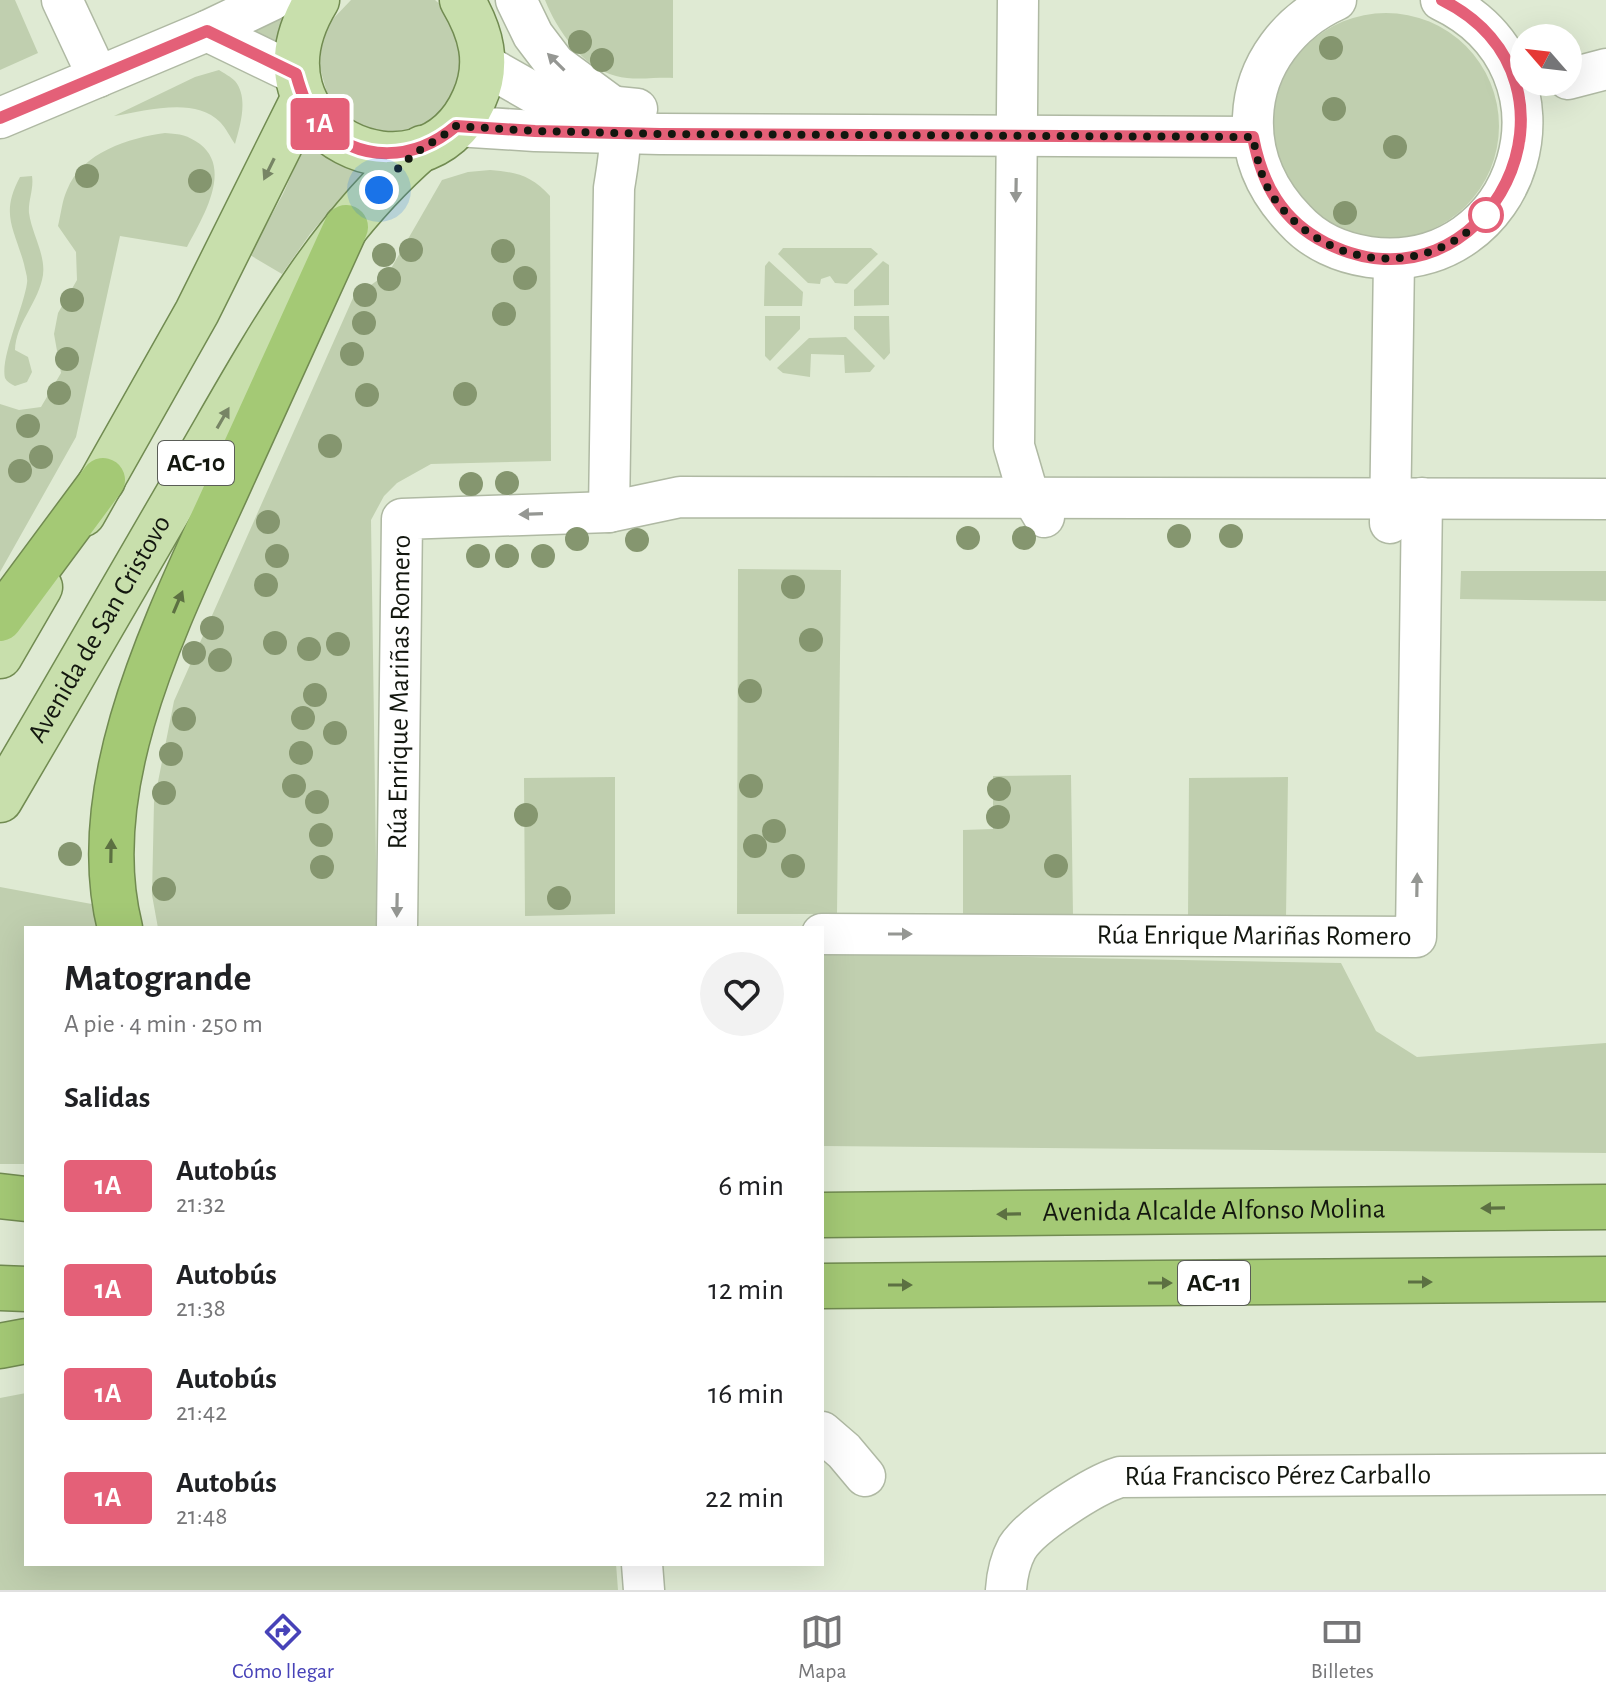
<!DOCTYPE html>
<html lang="es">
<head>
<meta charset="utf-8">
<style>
	:root { --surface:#fff; --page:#f2f2f2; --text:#202124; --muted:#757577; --line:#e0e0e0; --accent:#4742b8 }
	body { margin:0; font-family:"Alegreya Sans",sans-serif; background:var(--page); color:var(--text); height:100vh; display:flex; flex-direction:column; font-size:30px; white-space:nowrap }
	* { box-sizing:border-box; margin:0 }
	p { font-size:26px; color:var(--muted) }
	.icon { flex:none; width:44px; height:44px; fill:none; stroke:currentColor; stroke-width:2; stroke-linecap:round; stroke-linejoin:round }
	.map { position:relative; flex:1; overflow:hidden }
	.drawer { position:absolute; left:24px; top:926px; width:800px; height:640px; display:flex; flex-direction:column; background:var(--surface); border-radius:0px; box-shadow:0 8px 32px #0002 }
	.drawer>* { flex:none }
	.badge { padding:0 16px; border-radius:6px; font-size:28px; line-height:52px }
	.needle { width:52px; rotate:298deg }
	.buttons { position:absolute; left:1510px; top:24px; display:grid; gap:16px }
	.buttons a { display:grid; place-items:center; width:72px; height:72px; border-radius:50%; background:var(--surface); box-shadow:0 8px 32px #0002; font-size:40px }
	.you { position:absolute; width:40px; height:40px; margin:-20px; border:6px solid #fff; border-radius:50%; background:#1a73e8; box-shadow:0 0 0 12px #1a73e833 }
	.map>.badge { position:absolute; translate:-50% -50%; box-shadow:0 0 0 4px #fff }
	h2 { padding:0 40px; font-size:30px; line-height:72px }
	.round { display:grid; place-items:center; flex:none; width:84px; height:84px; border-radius:42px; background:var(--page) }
	.headline { display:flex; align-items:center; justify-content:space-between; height:136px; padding:0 40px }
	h1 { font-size:38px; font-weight:600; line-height:60px }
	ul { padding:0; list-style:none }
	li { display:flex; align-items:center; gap:24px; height:104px; padding:0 40px }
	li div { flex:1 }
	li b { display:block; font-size:30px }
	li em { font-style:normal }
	li .badge { min-width:88px; font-weight:700; text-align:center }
	.tabs { display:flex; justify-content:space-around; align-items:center; height:112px; border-top:2px solid var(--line); background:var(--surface); font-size:22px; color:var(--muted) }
	.tabs a { display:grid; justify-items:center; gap:4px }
	.tabs .on { color:var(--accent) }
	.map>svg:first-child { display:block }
	.green { fill:#c0cfaf }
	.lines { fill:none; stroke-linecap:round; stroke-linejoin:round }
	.minor-casing { stroke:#afb9a3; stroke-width:43 }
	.major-casing { stroke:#718b51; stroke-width:47 }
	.highway-casing { stroke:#718b51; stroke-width:47 }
	.minor { stroke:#fff; stroke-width:40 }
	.major { stroke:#c8dfac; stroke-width:44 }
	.highway { stroke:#a4c975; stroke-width:44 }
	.tree { fill:#85966f }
	.oneway { fill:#959793 }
	.oneway2 { fill:#778565 }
	.oneway3 { fill:#5c7042 }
	.line-casing { stroke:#fff; stroke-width:18 }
	.line { stroke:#e46078; stroke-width:12 }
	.walk { stroke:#13170f; stroke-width:8; stroke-dasharray:0 14.4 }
	.stop-dot { fill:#fff; stroke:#e46078; stroke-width:4 }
	.labels { text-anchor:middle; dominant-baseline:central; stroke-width:7; stroke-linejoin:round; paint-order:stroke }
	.shield { fill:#fff; stroke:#5a5d57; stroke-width:2 }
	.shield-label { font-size:26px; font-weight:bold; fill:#13170f }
	.street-label { font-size:28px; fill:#13170f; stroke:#fff }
</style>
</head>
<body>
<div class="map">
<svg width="1606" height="1590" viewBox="0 0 1606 1590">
	<rect width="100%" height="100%" fill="#dfead3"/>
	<!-- green -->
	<path class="green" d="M 0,0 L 15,0 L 38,53 L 0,70 Z
		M 298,0 L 284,45 L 235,28 Z
		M 351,0 L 435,0 L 450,13 L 461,33 L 463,81 L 433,120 L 411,130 L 386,133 L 362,126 L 342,112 L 327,93 L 320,68 L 321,44 L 330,22 Z
		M 545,0 L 673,0 L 673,78 C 656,77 633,81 616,76 C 582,67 557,30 545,0 Z
		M1273 126a113 113 0 1 1 226 0a113 113 0 1 1-226 0Z
		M 219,70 C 224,73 231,77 235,81 C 249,98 240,126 235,144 C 230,137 226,128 220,122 C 195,96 145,111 114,116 L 195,77 Z
		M 165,133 C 181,134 187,135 200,144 C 233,170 202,218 187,247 L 120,236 L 76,437 L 0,572 L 0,404 L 19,410 L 41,407 L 61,373 L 54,334 L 58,313 L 77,280 L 76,252 L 58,226 C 61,214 62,201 67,190 C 82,152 129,138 165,133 Z
		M 307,140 L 334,160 L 364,171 L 310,234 L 282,274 L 250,255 L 283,194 Z
		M 490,170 C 517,172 532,176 550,196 L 551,461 L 431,464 L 397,483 L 384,496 L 371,520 L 377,928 L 158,928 L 152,895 L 154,802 L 174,701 L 353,298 L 389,272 L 442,180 L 468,172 Z
		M 32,176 C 34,189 28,201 29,213 C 32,235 48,258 42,280 C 36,305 16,324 15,350 L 28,357 L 32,372 L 27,382 L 15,386 C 11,384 7,382 5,378 C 0,358 24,306 27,283 C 28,277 25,270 24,264 C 14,228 0,214 20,177 Z
		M 783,248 L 871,248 L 878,254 L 847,284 L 835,283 L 830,276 L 821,279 L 820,284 L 808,283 L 778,254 Z
		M 769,261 L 803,292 L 802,306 L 764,306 L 765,266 Z
		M 883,261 L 889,265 L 889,305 L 854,306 L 854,290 Z
		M 765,316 L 800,316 L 800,329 L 770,361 L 765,356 Z
		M 854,316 L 889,316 L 890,353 L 884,360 L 854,329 Z
		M 846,337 L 875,366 L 870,372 L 845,373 L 844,355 L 811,354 L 810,377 L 783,373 L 777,368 L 809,338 Z
		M 738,569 L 841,570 L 837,914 L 737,914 Z
		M 1461,571 L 1606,571 L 1606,601 L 1460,599 Z
		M 1071,775 L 1073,916 L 963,915 L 963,830 L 993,829 L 993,776 Z
		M 615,777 L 615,914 L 525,916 L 524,778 Z
		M 1288,777 L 1286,917 L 1188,916 L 1189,778 Z
		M 0,887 L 97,905 L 105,928 L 26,928 L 26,1164 L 0,1164 Z
		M 822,953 L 1341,963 L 1376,1031 L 1417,1057 L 1606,1043 L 1606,1153 L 822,1146 Z
		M 26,1393 L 26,1564 L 616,1564 L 618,1590 L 0,1590 L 0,1398 Z"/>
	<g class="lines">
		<defs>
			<g id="minor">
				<path d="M 62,0 L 98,77"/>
				<path d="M 516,0 L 533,35 L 555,64 L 612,106"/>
				<path d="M 1018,0 L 1014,446 L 1026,487 L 1044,517"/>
				<path d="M 1336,0 C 1290,21 1255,64 1253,117 C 1251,158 1267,191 1295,220 C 1314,241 1341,253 1369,257 C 1522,277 1586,69 1441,0"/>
				<path d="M 207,31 L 296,74"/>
				<path d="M 483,64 L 534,93 L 557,101 L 637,109"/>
				<path d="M 1568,79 L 1606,69"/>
				<path d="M 0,118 L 207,31 L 272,0"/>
				<path d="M 456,126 L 535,131 L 660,134 L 1253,137"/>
				<path d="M 609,512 L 614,188 C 619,156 623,141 615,109"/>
				<path d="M 1390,523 L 1394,260"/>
				<path id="s1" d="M 397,928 L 402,519 L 609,512 L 680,497 L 1606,499"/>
				<path id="s2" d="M 822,934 L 1416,937 L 1422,498"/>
				<path d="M 822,1432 L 844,1451 L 865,1476"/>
				<path d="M 642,1564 L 644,1590"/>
				<path id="s3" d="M 1006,1590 C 1007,1575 1010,1561 1017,1548 C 1031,1525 1094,1485 1120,1477 L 1606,1474"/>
			</g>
			<g id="major">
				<path d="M 317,0 C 236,132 423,215 474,99 C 490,63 481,32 462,0"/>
				<path d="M 83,514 L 197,312 L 303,99"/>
				<path d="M 0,656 L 40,587"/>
				<path id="s4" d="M 0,800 C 66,688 131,575 196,463 C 261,351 323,234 422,148"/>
			</g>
			<g id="highway">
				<path d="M 0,619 L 103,480"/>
				<path d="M 120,928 C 83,781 171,613 230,482 C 269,397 307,312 346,227"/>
				<path d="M 0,1196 L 26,1199"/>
				<path id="s5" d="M 822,1215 L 1606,1207"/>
				<path d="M 822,1286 L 1606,1279"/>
				<path d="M 0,1288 L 26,1289"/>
				<path d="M 0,1346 L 26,1341"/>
			</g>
		</defs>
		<!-- minor casing -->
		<use href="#minor" class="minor-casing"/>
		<!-- major casing -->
		<use href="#major" class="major-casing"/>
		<!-- highway casing -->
		<use href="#highway" class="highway-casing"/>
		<!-- minor -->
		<use href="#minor" class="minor"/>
		<!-- major -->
		<use href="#major" class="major"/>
		<!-- highway -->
		<use href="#highway" class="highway"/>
	</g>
	<!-- trees -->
	<g class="tree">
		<circle cx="580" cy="42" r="12"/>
		<circle cx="1331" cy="48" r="12"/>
		<circle cx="602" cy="60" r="12"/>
		<circle cx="1334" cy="109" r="12"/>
		<circle cx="1395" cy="147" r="12"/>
		<circle cx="87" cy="176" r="12"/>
		<circle cx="200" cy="181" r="12"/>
		<circle cx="1345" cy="213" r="12"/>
		<circle cx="411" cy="250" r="12"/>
		<circle cx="503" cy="251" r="12"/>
		<circle cx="384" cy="255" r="12"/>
		<circle cx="525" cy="278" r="12"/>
		<circle cx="389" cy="279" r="12"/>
		<circle cx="365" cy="295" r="12"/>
		<circle cx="72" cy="300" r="12"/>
		<circle cx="504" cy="314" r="12"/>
		<circle cx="364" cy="323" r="12"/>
		<circle cx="352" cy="354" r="12"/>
		<circle cx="67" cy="359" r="12"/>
		<circle cx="59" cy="393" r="12"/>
		<circle cx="465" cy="394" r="12"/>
		<circle cx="367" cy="395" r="12"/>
		<circle cx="28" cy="426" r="12"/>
		<circle cx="330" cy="446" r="12"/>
		<circle cx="41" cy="457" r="12"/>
		<circle cx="20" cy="471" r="12"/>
		<circle cx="507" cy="483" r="12"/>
		<circle cx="471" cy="484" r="12"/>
		<circle cx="268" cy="522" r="12"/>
		<circle cx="1179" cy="536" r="12"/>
		<circle cx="1231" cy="536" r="12"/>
		<circle cx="968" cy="538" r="12"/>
		<circle cx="1024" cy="538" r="12"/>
		<circle cx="577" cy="539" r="12"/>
		<circle cx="637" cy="540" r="12"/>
		<circle cx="277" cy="556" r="12"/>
		<circle cx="478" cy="556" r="12"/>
		<circle cx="507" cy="556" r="12"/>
		<circle cx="543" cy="556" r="12"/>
		<circle cx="266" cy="585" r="12"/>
		<circle cx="793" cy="587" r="12"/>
		<circle cx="212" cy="628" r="12"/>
		<circle cx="811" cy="640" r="12"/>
		<circle cx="275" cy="643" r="12"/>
		<circle cx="338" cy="644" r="12"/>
		<circle cx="309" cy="649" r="12"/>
		<circle cx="194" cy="653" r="12"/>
		<circle cx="220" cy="660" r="12"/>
		<circle cx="750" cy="691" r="12"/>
		<circle cx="315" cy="695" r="12"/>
		<circle cx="303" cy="718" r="12"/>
		<circle cx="184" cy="719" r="12"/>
		<circle cx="335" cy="733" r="12"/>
		<circle cx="301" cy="753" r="12"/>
		<circle cx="171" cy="754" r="12"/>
		<circle cx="294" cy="786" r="12"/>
		<circle cx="751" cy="786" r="12"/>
		<circle cx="999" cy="789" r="12"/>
		<circle cx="164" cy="793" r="12"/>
		<circle cx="317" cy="802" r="12"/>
		<circle cx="526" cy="815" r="12"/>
		<circle cx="998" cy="817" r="12"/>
		<circle cx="774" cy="831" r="12"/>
		<circle cx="321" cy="835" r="12"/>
		<circle cx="755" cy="846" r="12"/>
		<circle cx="70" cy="854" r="12"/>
		<circle cx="793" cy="866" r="12"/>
		<circle cx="1056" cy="866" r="12"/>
		<circle cx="322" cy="867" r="12"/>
		<circle cx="164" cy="889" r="12"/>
		<circle cx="559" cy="898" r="12"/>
	</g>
	<!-- one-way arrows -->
	<defs><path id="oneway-solid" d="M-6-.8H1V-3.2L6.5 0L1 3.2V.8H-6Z" transform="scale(2)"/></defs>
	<g class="oneway">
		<use href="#oneway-solid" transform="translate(556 62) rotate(-135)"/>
		<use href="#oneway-solid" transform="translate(1016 190) rotate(91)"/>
		<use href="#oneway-solid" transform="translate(531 514) rotate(178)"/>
		<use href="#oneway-solid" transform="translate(1417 885) rotate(-89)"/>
		<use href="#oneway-solid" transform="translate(397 905) rotate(91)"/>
		<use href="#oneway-solid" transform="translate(900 934)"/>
	</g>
	<g class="oneway2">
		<use href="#oneway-solid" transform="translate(269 169) rotate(116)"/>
		<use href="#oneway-solid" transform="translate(223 418) rotate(-60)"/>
	</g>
	<g class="oneway3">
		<use href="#oneway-solid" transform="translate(178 602) rotate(-67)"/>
		<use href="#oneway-solid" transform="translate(111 851) rotate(-89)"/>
		<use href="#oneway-solid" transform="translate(1493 1208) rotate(179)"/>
		<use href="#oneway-solid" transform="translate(1009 1214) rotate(179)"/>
		<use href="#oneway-solid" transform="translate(1420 1282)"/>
		<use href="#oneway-solid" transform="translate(1160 1283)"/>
		<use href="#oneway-solid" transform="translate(900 1285)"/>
	</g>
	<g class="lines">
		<defs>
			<path id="line" d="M 0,118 L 207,31 L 296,74 C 301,92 307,110 320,124 C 359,164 415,161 456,126 L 535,131 L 660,134 L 1253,137 C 1262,184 1282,221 1326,243 C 1488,323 1606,82 1442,0"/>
		</defs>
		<!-- line casing -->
		<use href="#line" class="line-casing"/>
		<!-- line -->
		<use href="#line" class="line"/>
		<!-- walk -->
		<path class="walk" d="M 379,190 C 391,175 406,159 423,148 C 434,141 445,135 456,126 L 535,131 L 660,134 L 1253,137 C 1257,159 1262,183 1276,201 C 1330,272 1432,280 1490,210 L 1486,215"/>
	</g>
	<!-- markers -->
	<circle class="stop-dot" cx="1486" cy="215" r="16"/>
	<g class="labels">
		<!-- shield labels -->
		<g class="shield">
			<rect x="158" y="441" width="76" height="44" rx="6"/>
			<rect x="1178" y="1261" width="72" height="44" rx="6"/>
		</g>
		<g class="shield-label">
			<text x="196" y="463">AC-10</text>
			<text x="1214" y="1283">AC-11</text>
		</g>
		<!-- street labels -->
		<g class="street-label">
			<text stroke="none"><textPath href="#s4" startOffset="198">Avenida de San Cristovo</textPath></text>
			<text stroke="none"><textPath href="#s1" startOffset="236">Rúa Enrique Mariñas Romero</textPath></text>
			<text stroke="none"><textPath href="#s2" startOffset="432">Rúa Enrique Mariñas Romero</textPath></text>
			<text stroke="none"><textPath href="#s5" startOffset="392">Avenida Alcalde Alfonso Molina</textPath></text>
			<text stroke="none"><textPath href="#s3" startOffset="328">Rúa Francisco Pérez Carballo</textPath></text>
		</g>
	</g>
</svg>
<div class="buttons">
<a><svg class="needle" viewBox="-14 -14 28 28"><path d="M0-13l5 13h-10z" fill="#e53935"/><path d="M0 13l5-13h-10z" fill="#757577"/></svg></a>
</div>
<div class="you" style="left:379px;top:190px"></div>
<b class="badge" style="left:320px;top:124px;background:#e46078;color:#fff">1A</b>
<section class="drawer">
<div class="headline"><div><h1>Matogrande</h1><p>A pie · 4 min · 250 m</p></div><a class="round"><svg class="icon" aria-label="heart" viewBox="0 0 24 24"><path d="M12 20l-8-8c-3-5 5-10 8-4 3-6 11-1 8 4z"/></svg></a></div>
<h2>Salidas</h2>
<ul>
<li><span class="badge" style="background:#e46078;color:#fff">1A</span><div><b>Autobús</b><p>21:32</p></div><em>6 min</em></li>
<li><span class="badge" style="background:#e46078;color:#fff">1A</span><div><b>Autobús</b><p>21:38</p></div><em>12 min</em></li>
<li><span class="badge" style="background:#e46078;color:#fff">1A</span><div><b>Autobús</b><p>21:42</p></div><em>16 min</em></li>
<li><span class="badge" style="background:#e46078;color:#fff">1A</span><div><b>Autobús</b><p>21:48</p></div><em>22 min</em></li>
</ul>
</section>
</div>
<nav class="tabs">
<a class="on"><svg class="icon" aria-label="directions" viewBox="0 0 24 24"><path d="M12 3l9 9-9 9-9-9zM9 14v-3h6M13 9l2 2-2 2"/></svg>Cómo llegar</a>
<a><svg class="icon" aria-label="map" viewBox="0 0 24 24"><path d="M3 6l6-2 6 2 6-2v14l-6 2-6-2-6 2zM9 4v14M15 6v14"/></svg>Mapa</a>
<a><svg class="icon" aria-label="tickets" viewBox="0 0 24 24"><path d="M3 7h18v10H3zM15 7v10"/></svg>Billetes</a>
</nav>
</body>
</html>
